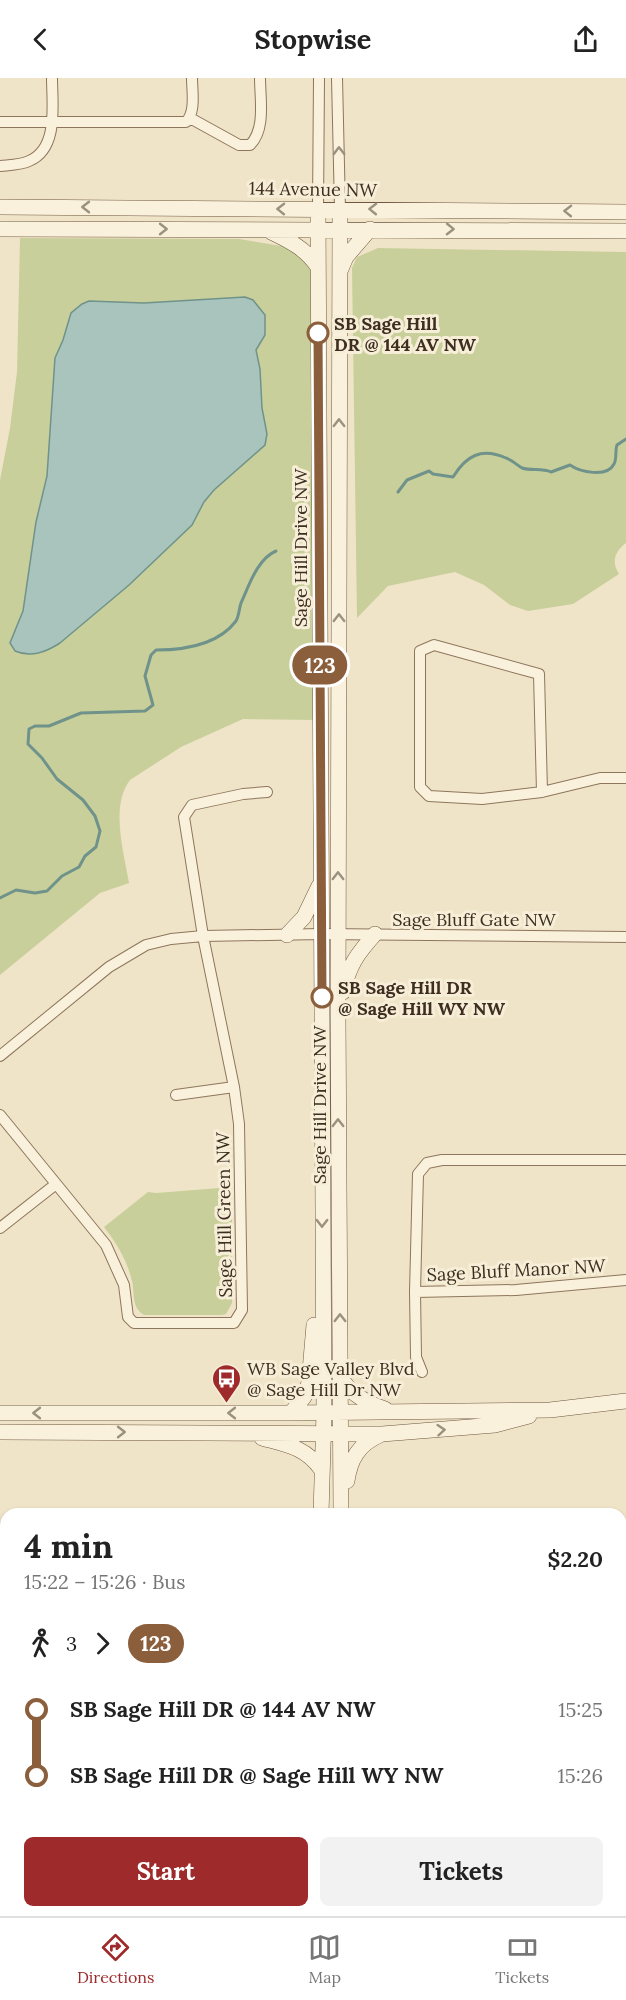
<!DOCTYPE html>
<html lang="en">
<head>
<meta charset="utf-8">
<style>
	:root { --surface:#fff; --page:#f2f2f2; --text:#222; --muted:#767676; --line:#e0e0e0; --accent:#9e2a2b }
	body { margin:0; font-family:Lora,serif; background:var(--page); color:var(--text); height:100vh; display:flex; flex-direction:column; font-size:22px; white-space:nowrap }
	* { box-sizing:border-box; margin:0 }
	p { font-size:20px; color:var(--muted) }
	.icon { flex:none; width:33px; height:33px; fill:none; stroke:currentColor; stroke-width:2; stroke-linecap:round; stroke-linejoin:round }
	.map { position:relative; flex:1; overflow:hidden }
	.drawer { position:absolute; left:0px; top:1430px; width:627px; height:410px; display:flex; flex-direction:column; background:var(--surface); border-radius:18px 18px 0 0; box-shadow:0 2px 4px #0004 }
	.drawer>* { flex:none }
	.badge { padding:0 12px; border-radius:20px; font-size:21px; line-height:39px }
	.map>.badge { position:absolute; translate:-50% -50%; box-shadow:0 0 0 3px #fff }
	.legs { display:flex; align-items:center; gap:9px; height:66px; padding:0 24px; font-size:20px }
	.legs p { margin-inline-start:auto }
	.head { display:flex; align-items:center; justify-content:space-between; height:102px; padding:0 24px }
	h1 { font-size:33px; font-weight:800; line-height:45px }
	.button { display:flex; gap:12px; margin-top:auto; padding:12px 24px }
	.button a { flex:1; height:69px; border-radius:9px; background:var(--accent); color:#fff; font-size:24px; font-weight:800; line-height:69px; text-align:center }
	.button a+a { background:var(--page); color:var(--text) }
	ul { padding:0 24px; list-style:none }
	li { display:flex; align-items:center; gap:21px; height:66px; font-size:22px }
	li i { display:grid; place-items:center; width:9px; height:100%; margin:0 8px; background:currentColor }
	li i::after { content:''; width:15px; height:15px; margin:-8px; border:4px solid; border-radius:50%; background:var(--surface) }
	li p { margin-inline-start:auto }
	li:first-child i { background:linear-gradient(#0000 50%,currentColor 0) }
	li:last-child i { background:linear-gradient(currentColor 50%,#0000 0) }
	header { display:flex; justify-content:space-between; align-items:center; height:78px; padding:0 24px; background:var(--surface); font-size:27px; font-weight:800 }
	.dock { display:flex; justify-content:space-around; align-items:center; height:84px; border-top:2px solid var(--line); background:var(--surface); font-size:16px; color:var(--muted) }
	.dock a { display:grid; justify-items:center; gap:3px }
	.dock .current { color:var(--accent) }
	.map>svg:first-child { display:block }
	.green { fill:#c9cf9b }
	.water { fill:#a9c4bc; stroke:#6f938a; stroke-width:1.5 }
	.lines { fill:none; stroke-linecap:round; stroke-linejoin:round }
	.stream { stroke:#6f938a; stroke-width:3 }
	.street-casing { stroke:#8d765c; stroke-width:12 }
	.secondary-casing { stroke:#6f573f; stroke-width:16 }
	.street { stroke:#faf1dc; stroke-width:10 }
	.secondary { stroke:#faf1dc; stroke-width:15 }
	.oneway { stroke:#9c907e }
	.line-1-casing { stroke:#fff; stroke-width:14 }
	.line-1 { stroke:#8b5e3c; stroke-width:9 }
	.stop-1-dot { fill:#fff; stroke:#8b5e3c; stroke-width:3 }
	.labels { text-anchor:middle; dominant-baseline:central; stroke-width:6; stroke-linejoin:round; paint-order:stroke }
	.street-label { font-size:18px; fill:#3d2e20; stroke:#f7eed8 }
	.stop-label { font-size:18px; font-weight:bold; fill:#3d2e20; stroke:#f7eed8; text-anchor:start }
	.poi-label { font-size:18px; fill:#3d2e20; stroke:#f7eed8; text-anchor:start }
</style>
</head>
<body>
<header><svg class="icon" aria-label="back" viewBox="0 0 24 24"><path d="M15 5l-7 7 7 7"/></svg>Stopwise<svg class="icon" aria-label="share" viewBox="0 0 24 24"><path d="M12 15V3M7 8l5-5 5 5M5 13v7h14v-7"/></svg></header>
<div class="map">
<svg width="626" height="1838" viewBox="0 0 626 1838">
	<rect width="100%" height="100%" fill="#f0e4c8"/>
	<!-- green -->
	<path class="green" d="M 20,160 L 239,161 L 281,168 L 299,175 L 307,183 L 313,197 L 315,642 L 243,641 L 181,669 L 130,702 C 110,728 124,775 129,805 L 100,815 L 0,897 L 0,402 L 10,350 L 17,294 Z
		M 378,170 L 626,174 L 626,465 C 615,473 611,484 619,496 L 573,526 L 528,533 L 510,527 L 484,507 L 455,494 L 388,508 L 357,540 L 352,190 L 357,179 Z
		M 232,1109 L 232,1225 L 226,1236 L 222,1237 L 144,1237 C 131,1229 135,1216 132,1203 C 127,1182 117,1166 104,1149 L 148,1114 L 156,1115 Z"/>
	<!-- water -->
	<path class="water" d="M 245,219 L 253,222 L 265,237 L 265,257 L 256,272 L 260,291 L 262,330 L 267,356 L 265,367 L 214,412 L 204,424 L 192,447 L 129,507 L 60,565 C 46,574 31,580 15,573 L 10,565 L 23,533 L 36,444 L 47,398 L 55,280 L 63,262 L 71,235 L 82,226 L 89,223 L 144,225 Z"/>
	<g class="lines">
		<!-- stream -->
		<path class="stream" d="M 398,414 L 407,402 L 429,393 L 433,396 L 453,399 C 466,378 481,369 506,380 C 512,382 517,387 522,390 C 531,393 542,390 551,394 L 570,387 C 580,394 607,400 614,386 C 617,381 615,372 617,367 L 626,361
			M 0,820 L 16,812 L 35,815 L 47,813 L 62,798 L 79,789 L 85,778 L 96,769 L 100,753 L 95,738 L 83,722 L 57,701 L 42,680 L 28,666 L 29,651 L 35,648 L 49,648 L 81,635 L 145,633 L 153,627 L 145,598 L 151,577 L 156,572 C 184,572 218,567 236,543 C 239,538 239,531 241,525 C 249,508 257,481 276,473"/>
		<defs>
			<path id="street" d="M 337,0 L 340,131
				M 190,40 L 239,67 L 250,67 C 266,51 260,21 260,0
				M 0,44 L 186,44 C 196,34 192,13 192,0
				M 0,88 C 9,87 21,87 29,83 C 59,71 52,26 52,0
				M 318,131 L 319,0
				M 542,714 L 539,596 L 434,567 L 420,573 L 420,709 L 429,718 L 482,721 L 542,714 L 600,700 L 626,700
				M 0,978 L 109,889 L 146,867 L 171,861 L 203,858 L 321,856 L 626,859
				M 176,1017 L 234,1009
				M 0,1037 L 106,1167 L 124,1207 L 128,1239 L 134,1245 L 234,1245 L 242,1232 L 239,1046 L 234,1009 L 203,858 L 184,739 L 192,727 L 243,716 L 267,714
				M 626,1082 L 442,1082 L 427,1085 L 418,1096 L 415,1214 L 516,1212 L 626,1202
				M 0,1150 L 56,1106
				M 415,1214 L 416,1279 L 422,1294
				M 0,1553 L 6,1553
				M 621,1642 L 626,1642
				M 0,1722 L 6,1720
				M 621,1785 L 626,1785"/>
			<path id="secondary" d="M 0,129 L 626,134
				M 318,131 L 324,1335 L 321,1436
				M 340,131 L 338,937 L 341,1436
				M 0,151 L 626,153
				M 271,154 C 290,163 306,171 318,189
				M 341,191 L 346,179 L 370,151
				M 287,857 L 304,839 L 319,808
				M 343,914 C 349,887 357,876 375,856
				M 340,1299 C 352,1317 365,1324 385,1331
				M 0,1335 L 291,1335 L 550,1332 L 626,1323
				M 291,1335 L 304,1319 L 309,1305 L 314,1247
				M 0,1354 L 382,1356 L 495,1347 L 529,1338
				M 262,1360 C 287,1367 305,1369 321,1391
				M 347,1403 C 350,1381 359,1366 380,1357
				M 321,1833 L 321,1838
				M 336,1833 L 336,1838"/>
		</defs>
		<!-- street casing -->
		<use href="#street" class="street-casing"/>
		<!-- secondary casing -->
		<use href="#secondary" class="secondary-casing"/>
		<!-- street -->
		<use href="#street" class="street"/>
		<!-- secondary -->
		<use href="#secondary" class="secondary"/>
	</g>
	<!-- one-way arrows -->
	<defs><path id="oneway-chevron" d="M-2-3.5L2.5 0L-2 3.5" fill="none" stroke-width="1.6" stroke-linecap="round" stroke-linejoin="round" transform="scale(1.5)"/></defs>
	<g class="oneway">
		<use href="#oneway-chevron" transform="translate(339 73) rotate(-91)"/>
		<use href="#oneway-chevron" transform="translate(86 129) rotate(180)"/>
		<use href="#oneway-chevron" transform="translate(281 131) rotate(-179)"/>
		<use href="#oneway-chevron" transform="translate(373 131) rotate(-179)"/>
		<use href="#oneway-chevron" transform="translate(568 133) rotate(-179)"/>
		<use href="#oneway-chevron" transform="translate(163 151)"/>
		<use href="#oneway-chevron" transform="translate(450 151) rotate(1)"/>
		<use href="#oneway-chevron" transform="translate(339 345) rotate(-90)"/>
		<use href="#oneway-chevron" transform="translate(339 540) rotate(-90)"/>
		<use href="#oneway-chevron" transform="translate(338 798) rotate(-90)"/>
		<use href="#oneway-chevron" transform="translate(338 1045) rotate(-90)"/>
		<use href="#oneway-chevron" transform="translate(322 1145) rotate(90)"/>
		<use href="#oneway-chevron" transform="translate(340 1240) rotate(-90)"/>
		<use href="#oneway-chevron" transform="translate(37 1335) rotate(-180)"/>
		<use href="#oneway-chevron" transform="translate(232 1335) rotate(-180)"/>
		<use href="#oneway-chevron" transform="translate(441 1352) rotate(-5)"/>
		<use href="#oneway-chevron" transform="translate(121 1354)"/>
	</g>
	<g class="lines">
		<defs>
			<path id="line-1" d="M 318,255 L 322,919"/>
		</defs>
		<!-- line-1 casing -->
		<use href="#line-1" class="line-1-casing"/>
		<!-- line-1 -->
		<use href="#line-1" class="line-1"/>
	</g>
	<!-- icons -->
	<defs>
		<symbol id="bus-pin" viewBox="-11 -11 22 30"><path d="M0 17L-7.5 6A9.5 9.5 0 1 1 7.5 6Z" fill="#9e2a2b" stroke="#f7eed8"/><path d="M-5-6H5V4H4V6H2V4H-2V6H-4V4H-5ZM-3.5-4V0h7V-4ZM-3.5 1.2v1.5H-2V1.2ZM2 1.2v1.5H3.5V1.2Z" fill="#fff"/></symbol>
	</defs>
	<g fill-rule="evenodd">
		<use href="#bus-pin" x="210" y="1284" width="33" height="45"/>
	</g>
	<!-- markers -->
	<g class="stop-1-dot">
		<circle cx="318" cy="255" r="10"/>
		<circle cx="322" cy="919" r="10"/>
	</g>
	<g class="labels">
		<!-- street labels -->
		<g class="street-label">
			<text transform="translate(313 111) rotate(1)">144 Avenue NW</text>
			<text transform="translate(300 470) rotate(-90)">Sage Hill Drive NW</text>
			<text x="474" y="841">Sage Bluff Gate NW</text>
			<text transform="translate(319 1027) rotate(-90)">Sage Hill Drive NW</text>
			<text transform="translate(224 1137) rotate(-91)">Sage Hill Green NW</text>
			<text transform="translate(516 1192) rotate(-3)">Sage Bluff Manor NW</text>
		</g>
		<!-- stop labels -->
		<g class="stop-label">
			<text x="334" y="245">SB Sage Hill<tspan x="334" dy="21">DR @ 144 AV NW</tspan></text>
			<text x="338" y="909">SB Sage Hill DR<tspan x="338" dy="21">@ Sage Hill WY NW</tspan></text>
		</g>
		<!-- poi labels -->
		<g class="poi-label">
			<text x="247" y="1290">WB Sage Valley Blvd<tspan x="247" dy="21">@ Sage Hill Dr NW</tspan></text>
		</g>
	</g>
</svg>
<b class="badge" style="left:320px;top:587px;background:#8b5e3c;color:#fff">123</b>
<section class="drawer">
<div class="head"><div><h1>4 min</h1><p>15:22 – 15:26 · Bus</p></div><b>$2.20</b></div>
<div class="legs"><svg class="icon" aria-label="walk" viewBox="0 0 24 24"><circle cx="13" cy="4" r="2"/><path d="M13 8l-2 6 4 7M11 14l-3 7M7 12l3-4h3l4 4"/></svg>3<svg class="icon" aria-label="forward" viewBox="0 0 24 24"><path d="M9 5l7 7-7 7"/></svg><b class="badge" style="background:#8b5e3c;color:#fff">123</b></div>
<ul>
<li><i style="color:#8b5e3c"></i><b>SB Sage Hill DR @ 144 AV NW</b><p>15:25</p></li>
<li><i style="color:#8b5e3c"></i><b>SB Sage Hill DR @ Sage Hill WY NW</b><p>15:26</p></li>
</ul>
<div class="button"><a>Start</a><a>Tickets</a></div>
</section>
</div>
<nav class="dock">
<a class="current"><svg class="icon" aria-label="directions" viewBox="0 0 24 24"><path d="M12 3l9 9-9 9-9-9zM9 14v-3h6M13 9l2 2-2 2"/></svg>Directions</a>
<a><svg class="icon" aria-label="map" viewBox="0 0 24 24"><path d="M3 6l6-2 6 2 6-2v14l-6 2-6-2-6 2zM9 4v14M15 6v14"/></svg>Map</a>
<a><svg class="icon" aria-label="tickets" viewBox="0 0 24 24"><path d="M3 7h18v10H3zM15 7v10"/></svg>Tickets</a>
</nav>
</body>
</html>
